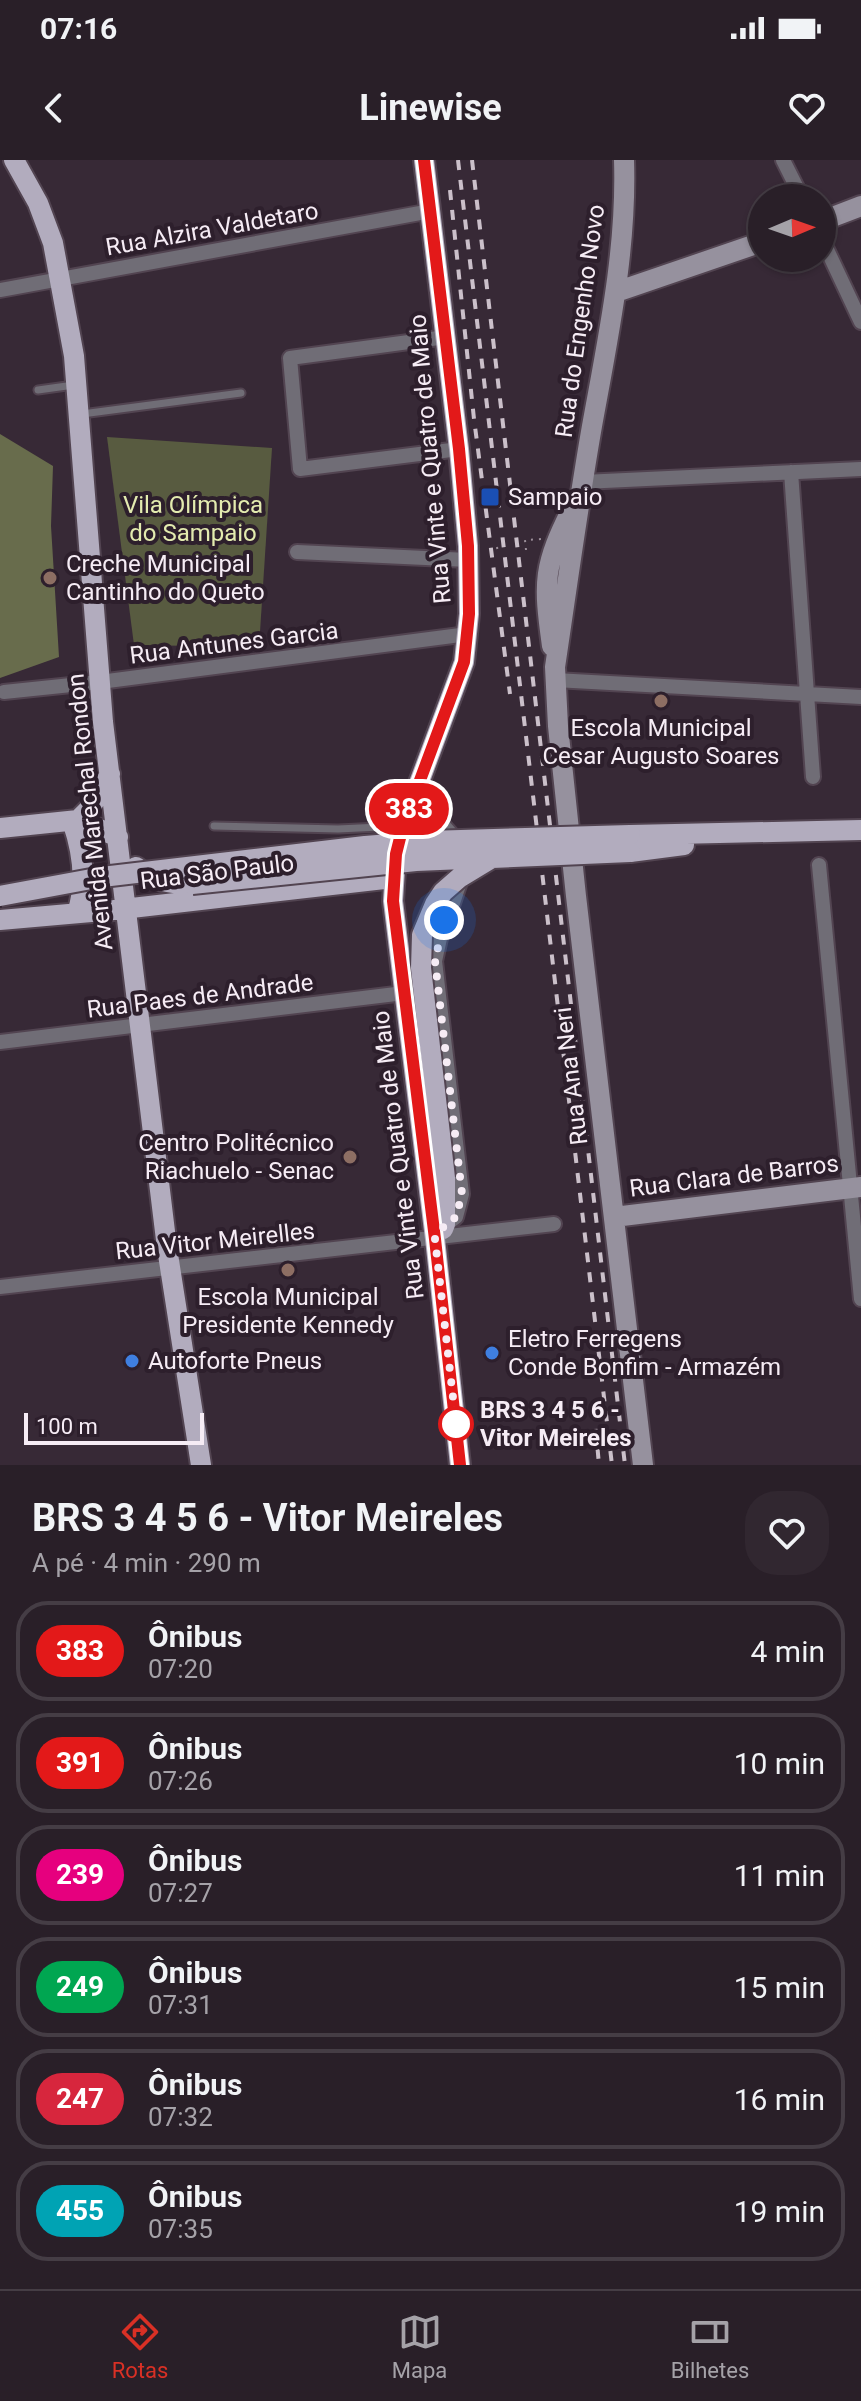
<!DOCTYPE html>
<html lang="pt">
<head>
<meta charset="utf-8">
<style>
	:root { --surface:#291f28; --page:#312730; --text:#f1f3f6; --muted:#a5a2a8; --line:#453d45; --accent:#d93025 }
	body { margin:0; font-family:Roboto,sans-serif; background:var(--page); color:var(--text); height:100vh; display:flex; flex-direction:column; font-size:30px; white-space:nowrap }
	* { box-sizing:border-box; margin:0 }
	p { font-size:26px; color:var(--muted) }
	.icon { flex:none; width:44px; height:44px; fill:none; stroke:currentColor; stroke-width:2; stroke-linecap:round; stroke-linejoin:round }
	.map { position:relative; height:1305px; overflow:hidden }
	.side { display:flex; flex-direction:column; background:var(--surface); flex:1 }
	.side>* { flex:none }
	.badge { padding:0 16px; border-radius:26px; font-size:28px; line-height:52px }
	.needle { width:52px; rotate:88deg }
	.fabs { position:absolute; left:748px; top:24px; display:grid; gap:16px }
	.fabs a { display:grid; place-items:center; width:88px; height:88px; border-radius:50%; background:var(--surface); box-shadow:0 2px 6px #0004,0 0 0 2px var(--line); font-size:40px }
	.scale { position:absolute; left:24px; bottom:20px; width:180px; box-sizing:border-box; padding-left:8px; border:4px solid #f6ecf5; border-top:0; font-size:22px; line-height:28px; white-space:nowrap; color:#f6ecf5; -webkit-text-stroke:6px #2d1f2c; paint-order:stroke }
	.you { position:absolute; width:40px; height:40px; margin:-20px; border:6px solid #fff; border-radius:50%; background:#1a73e8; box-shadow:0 0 0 12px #1a73e833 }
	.map>.badge { position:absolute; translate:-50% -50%; box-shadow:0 0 0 4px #fff }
	.round { display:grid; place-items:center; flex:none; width:84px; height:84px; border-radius:32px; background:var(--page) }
	.headline { display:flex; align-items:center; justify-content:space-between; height:136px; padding:0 32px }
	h1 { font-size:38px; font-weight:700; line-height:60px }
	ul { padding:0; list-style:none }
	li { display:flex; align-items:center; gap:24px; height:100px; margin:0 16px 12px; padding:0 16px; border:4px solid var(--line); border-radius:32px }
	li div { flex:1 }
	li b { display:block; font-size:30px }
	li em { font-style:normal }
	li .badge { min-width:88px; font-weight:700; text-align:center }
	.status { display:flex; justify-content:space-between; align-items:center; height:56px; padding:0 40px; background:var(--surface); direction:ltr }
	.status svg { height:22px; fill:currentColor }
	header { display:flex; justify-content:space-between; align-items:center; height:104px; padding:0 32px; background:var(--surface); font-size:36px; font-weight:700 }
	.menu { display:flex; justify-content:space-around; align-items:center; height:112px; border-top:2px solid var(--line); background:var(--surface); font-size:22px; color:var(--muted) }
	.menu a { display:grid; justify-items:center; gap:4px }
	.menu .current { color:var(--accent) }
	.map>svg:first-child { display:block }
	.green { fill:#585b40 }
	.forest { fill:#686c4c }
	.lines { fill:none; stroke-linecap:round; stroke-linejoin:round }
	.lane-casing { stroke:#524451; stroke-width:11 }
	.street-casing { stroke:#524451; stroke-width:18 }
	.secondary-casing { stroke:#524451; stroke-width:24 }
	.primary-casing { stroke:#524451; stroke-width:24 }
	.path { stroke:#9b8f9a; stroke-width:2; stroke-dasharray:2 6; stroke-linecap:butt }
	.lane { stroke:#706d76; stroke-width:7 }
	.street { stroke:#706d76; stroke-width:14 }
	.secondary { stroke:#96919e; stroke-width:20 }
	.primary { stroke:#b2acbe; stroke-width:20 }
	.rail { stroke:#cbc0ca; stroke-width:4; stroke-dasharray:10 10; stroke-linecap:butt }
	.primary-bridge-casing { stroke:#524451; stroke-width:24; stroke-linecap:butt }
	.primary-bridge { stroke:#b2acbe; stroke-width:20 }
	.line-casing { stroke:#fff; stroke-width:18 }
	.line { stroke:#e31919; stroke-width:12 }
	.walk { stroke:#f6ecf5; stroke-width:8; stroke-dasharray:0 14.4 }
	.transit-dot { fill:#1a4fb4; stroke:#2d1f2c; stroke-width:3 }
	.education-dot { fill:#8d6e63; stroke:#2d1f2c; stroke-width:3 }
	.shop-dot { fill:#3f7fe0; stroke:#2d1f2c; stroke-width:3 }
	.stop-dot { fill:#fff; stroke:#e31919; stroke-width:4 }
	.labels { text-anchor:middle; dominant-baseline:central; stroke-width:8; stroke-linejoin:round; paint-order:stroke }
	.street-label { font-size:24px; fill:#f6ecf5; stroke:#2d1f2c }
	.poi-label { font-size:24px; fill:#f6ecf5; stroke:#2d1f2c; text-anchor:start }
	.park-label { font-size:24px; fill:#e3ebaf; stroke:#2d1f2c }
	.stop-label { font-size:24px; font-weight:bold; fill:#f6ecf5; stroke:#2d1f2c; text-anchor:start }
</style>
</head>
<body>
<div class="status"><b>07:16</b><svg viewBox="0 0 49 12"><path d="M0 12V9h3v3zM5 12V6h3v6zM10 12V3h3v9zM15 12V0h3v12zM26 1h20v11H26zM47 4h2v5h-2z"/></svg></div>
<header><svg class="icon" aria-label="back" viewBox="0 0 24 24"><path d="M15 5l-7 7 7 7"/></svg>Linewise<svg class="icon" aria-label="heart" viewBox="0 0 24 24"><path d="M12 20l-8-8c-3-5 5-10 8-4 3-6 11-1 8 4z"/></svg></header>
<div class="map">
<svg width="861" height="1305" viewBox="0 0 861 1305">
	<rect width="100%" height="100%" fill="#372936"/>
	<!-- green -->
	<path class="green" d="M 107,277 L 272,288 L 259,487 L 134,485 Z"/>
	<!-- forest -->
	<path class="forest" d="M 0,274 L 53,306 L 51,366 L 59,497 L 0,518 Z"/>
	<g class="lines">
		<defs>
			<path id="lane" d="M 38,230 L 74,225
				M 82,254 L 241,233
				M 214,666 L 338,669 L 401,666"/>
			<path id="street" d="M 783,0 L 802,38
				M 822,79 L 861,162
				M 0,130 L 431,51
				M 446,177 L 290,198 L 300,309 L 459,289
				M 791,312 L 813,617
				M 583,322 L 861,309
				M 297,392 L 468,400
				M 555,520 L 861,537
				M 4,532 L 100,522 L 468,474
				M 415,634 L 460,684
				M 819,705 L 861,1139
				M 0,882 L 404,833
				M 444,1066 L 456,1057 L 462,1034 L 435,801 L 444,760 L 453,743 L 462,716
				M 0,1127 L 554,1064"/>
			<path id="secondary" d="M 624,0 C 627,89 608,178 592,266 C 578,346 567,427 555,507 L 558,566 L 576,736 L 643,1305
				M 822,61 L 861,46
				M 616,132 L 762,82
				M 552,486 C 543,421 543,406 573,347
				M 614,1057 L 861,1027"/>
			<path id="primary" d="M 14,0 L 38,43 L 53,83 L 74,196 L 103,562 L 167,1088 L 201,1305
				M 424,0 L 459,289 L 468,386 L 469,454 L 464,502 L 403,666 L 396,694 L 393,741 L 435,1079 L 460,1305
				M 78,660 L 91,647 L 110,614
				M 72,661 C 82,690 87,724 77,753
				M 0,668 L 78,660 L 118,677
				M 630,675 L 861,670
				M 630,692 L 684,685
				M 136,707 C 154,721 169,724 192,724
				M 0,760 L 114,750 L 393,718
				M 443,1069 L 445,1064 L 445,1018"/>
		</defs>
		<!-- lane casing -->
		<use href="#lane" class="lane-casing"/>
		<!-- street casing -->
		<use href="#street" class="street-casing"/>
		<!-- secondary casing -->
		<use href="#secondary" class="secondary-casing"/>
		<!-- primary casing -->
		<use href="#primary" class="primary-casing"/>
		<!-- path -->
		<path class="path" d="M 497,387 L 498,393
			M 526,390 L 525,380 L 541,379"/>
		<!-- lane -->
		<use href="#lane" class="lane"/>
		<!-- street -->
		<use href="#street" class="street"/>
		<!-- secondary -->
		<use href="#secondary" class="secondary"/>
		<!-- primary -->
		<use href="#primary" class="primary"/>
		<!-- rail -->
		<path class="rail" d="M 458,0 L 612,1305
			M 472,0 L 625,1305
			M 450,30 L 474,259 L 510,534
			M 594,1249 L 599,1305"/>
		<defs>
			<path id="primary-bridge" d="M 192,724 L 416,701 L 487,698
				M 0,736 L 102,717 L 365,686 L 428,681 L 630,675
				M 445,1018 L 421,808 L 422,775 L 435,744 L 443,732 L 459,718 L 492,698 L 630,692"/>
		</defs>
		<!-- primary-bridge casing -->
		<use href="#primary-bridge" class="primary-bridge-casing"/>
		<!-- primary-bridge -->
		<use href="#primary-bridge" class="primary-bridge"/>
	</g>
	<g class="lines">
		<defs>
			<path id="line" d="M 424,0 L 459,289 L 468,386 L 469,454 L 464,502 L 403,666 L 396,694 L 393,741 L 435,1079 L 460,1305"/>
		</defs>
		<!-- line casing -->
		<use href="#line" class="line-casing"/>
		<!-- line -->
		<use href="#line" class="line"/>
		<!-- walk -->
		<path class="walk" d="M 444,760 L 435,801 L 462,1034 L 456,1057 L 444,1066 L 435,1079 L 456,1264"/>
	</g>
	<!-- markers -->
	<rect class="transit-dot" x="480" y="327" width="20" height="20" rx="4"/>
	<g class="education-dot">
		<circle cx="50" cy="418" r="8"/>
		<circle cx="661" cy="541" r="8"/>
		<circle cx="350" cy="997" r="8"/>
		<circle cx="288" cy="1110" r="8"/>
	</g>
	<g class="shop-dot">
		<circle cx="492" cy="1193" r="8"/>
		<circle cx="132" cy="1201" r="8"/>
	</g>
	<circle class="stop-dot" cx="456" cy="1264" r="16"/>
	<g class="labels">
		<!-- street labels -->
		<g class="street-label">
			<text transform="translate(212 69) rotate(-10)">Rua Alzira Valdetaro</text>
			<text transform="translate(580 161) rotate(-82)">Rua do Engenho Novo</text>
			<text transform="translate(430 299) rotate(-95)">Rua Vinte e Quatro de Maio</text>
			<text transform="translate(234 483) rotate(-7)">Rua Antunes Garcia</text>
			<text transform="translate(90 652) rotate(-96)">Avenida Marechal Rondon</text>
			<text transform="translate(217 712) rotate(-7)">Rua São Paulo</text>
			<text transform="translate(200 836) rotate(-7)">Rua Paes de Andrade</text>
			<text transform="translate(571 916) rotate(-97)">Rua Ana Neri</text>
			<text transform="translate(398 995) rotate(-97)">Rua Vinte e Quatro de Maio</text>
			<text transform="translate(734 1016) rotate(-7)">Rua Clara de Barros</text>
			<text transform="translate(215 1081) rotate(-6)">Rua Vitor Meirelles</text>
		</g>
		<!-- poi labels -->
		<g class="poi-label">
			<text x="508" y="337">Sampaio</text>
			<text x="66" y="404">Creche Municipal<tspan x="66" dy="28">Cantinho do Queto</tspan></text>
			<text x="661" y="568" text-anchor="middle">Escola Municipal<tspan x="661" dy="28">Cesar Augusto Soares</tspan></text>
			<text x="334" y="983" text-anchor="end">Centro Politécnico<tspan x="334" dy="28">Riachuelo - Senac</tspan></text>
			<text x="288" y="1137" text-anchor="middle">Escola Municipal<tspan x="288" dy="28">Presidente Kennedy</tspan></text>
			<text x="508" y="1179">Eletro Ferregens<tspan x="508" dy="28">Conde Bonfim - Armazém</tspan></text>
			<text x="148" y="1201">Autoforte Pneus</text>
		</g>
		<!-- park labels -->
		<g class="park-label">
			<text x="193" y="345">Vila Olímpica<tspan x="193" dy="28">do Sampaio</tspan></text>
		</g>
		<!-- stop labels -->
		<g class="stop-label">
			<text x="480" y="1250">BRS 3 4 5 6 -<tspan x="480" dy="28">Vitor Meireles</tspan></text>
		</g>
	</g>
</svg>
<div class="fabs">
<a><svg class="needle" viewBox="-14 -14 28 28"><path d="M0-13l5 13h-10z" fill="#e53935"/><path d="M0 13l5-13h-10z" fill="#a5a2a8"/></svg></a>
</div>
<div class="scale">100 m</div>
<div class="you" style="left:444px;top:760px"></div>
<b class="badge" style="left:409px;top:649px;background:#e31919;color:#fff">383</b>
</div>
<section class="side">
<div class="headline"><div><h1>BRS 3 4 5 6 - Vitor Meireles</h1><p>A pé · 4 min · 290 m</p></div><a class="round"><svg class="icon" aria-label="heart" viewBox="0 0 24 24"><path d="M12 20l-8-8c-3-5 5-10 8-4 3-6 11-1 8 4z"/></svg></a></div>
<ul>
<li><span class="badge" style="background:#e31919;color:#fff">383</span><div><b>Ônibus</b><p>07:20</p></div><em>4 min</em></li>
<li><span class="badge" style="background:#e31919;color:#fff">391</span><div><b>Ônibus</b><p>07:26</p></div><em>10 min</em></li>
<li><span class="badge" style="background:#e6007e;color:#fff">239</span><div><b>Ônibus</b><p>07:27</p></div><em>11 min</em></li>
<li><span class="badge" style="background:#00a651;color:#fff">249</span><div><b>Ônibus</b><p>07:31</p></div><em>15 min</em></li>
<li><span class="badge" style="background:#d7263d;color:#fff">247</span><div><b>Ônibus</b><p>07:32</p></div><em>16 min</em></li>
<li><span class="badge" style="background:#00a3b4;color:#fff">455</span><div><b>Ônibus</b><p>07:35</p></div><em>19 min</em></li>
</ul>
</section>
<nav class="menu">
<a class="current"><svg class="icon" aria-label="directions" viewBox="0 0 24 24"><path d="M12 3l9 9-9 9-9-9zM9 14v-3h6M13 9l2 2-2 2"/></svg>Rotas</a>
<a><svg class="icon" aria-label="map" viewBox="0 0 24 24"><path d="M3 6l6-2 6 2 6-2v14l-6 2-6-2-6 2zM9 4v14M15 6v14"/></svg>Mapa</a>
<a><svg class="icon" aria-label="tickets" viewBox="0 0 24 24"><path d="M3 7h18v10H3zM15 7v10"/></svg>Bilhetes</a>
</nav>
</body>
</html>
